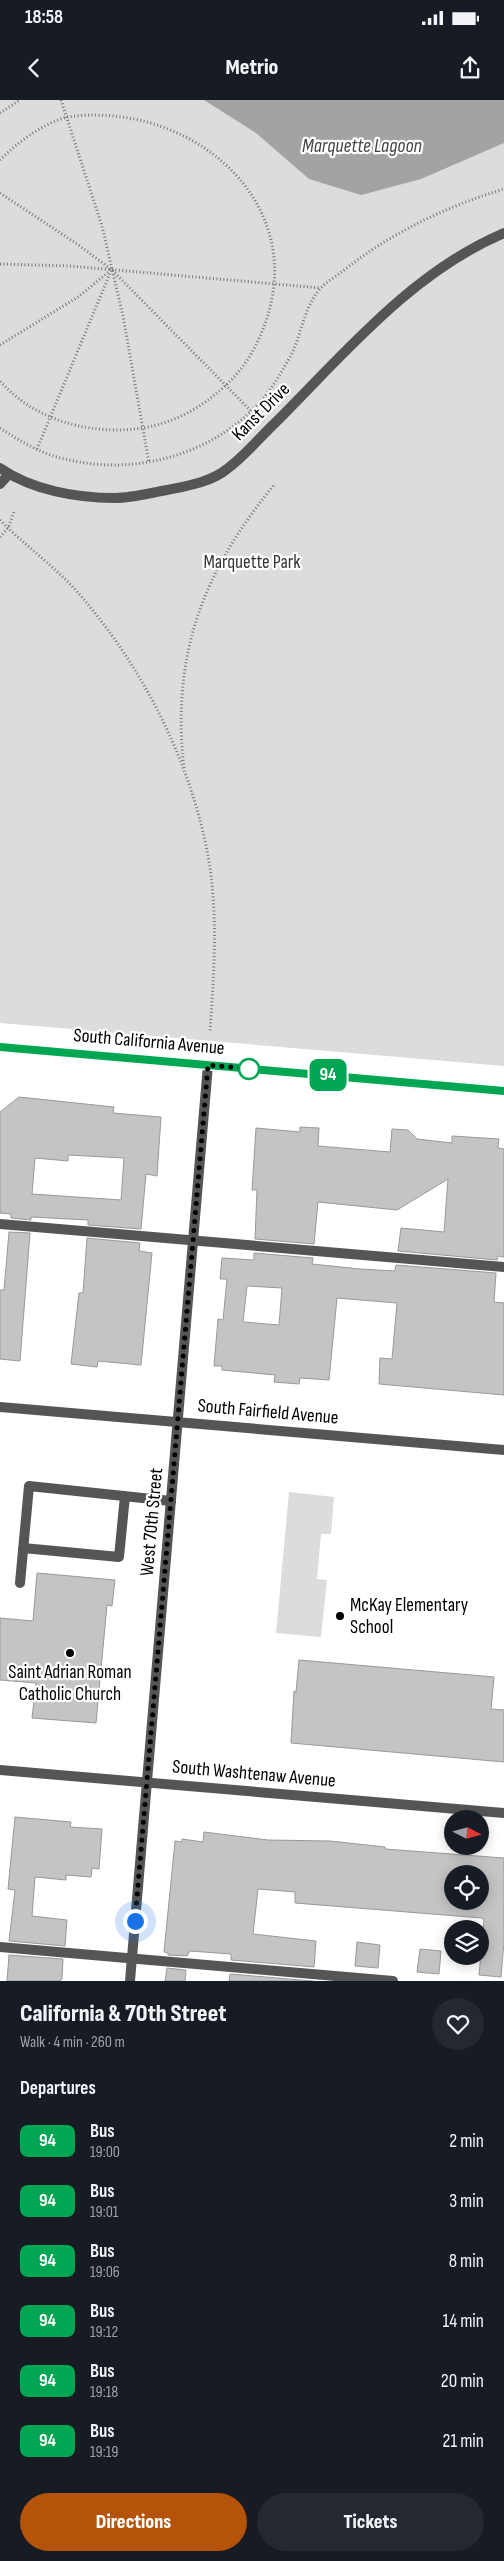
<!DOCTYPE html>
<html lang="en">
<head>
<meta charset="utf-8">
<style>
	:root { --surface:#171b24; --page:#242831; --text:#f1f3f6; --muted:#9ea1a6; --accent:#b45309 }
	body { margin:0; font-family:"Sofia Sans Condensed",sans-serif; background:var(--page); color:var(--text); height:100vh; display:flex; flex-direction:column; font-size:19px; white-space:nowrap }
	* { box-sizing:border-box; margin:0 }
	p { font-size:16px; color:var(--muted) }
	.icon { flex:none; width:28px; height:28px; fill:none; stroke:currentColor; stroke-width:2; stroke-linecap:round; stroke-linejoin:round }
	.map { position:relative; height:1881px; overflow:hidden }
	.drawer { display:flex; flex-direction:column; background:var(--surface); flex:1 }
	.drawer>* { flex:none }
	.badge { padding:0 10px; border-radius:8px; font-size:18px; line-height:32px }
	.needle { width:32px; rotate:96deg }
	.fabs { position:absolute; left:444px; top:1710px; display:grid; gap:10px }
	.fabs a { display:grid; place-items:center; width:45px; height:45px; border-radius:50%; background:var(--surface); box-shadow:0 2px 12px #0003; font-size:25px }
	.you { position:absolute; width:25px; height:25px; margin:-12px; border:4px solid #fff; border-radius:50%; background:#1a73e8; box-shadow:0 0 0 8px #1a73e833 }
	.map>.badge { position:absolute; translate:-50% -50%; box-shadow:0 0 0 2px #fff }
	h2 { padding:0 20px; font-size:19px; line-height:45px }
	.round { display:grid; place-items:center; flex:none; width:52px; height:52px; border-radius:26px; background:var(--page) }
	.head { display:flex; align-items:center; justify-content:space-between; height:85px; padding:0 20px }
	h1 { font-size:24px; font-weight:800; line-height:38px }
	.cta { display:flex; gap:10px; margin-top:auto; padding:10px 20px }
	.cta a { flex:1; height:58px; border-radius:30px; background:var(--accent); color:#fff; font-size:20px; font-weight:800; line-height:58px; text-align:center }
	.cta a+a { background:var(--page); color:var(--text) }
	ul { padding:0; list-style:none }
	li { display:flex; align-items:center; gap:15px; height:60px; padding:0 20px }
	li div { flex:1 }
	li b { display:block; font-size:19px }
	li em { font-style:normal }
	li .badge { min-width:55px; font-weight:700; text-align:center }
	.status { display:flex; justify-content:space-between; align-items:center; height:35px; padding:0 25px; background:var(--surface); direction:ltr }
	.status svg { height:14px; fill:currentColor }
	header { display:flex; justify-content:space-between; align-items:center; height:65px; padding:0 20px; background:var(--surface); font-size:22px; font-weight:800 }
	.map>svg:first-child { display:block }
	.green { fill:#dcdcdc }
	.water { fill:#a3a3a3 }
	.building { fill:#c4c4c4; stroke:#999; fill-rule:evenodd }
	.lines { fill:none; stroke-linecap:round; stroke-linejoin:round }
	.path { stroke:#777; stroke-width:3; stroke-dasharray:1 2.5; stroke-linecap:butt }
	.lane { stroke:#555; stroke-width:10 }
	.street { stroke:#555; stroke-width:10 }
	.secondary { stroke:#222; stroke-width:10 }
	.line-casing { stroke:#fff; stroke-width:11 }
	.line { stroke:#00a651; stroke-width:8 }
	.walk { stroke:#000; stroke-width:5; stroke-dasharray:0 9 }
	.stop-dot { fill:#fff; stroke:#00a651; stroke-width:2.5 }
	.poi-dot { fill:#000; stroke:#fff; stroke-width:2 }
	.labels { text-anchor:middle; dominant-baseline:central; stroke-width:4.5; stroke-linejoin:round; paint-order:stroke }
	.street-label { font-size:19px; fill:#000; stroke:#fff }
	.park-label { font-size:19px; fill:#333; stroke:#fff }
	.poi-label { font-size:19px; fill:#000; stroke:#fff; text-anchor:start }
	.water-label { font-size:20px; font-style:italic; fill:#444; stroke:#fff }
</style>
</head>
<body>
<div class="status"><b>18:58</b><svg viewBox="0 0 49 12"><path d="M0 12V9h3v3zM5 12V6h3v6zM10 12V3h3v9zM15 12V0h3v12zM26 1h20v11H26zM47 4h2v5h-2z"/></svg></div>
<header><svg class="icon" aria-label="back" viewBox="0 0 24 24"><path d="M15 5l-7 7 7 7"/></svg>Metrio<svg class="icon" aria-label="share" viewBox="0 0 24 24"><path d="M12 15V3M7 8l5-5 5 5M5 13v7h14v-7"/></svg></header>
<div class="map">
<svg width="504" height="1881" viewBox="0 0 504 1881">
	<rect width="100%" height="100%" fill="#fff"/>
	<!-- green -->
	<path class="green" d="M 0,0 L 504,0 L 504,966 L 0,923 Z
		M 289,1392 L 334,1397 L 331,1434 L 321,1434 L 317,1479 L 327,1480 L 321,1537 L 276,1533 Z"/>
	<!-- water -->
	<path class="water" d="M 204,0 L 504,0 L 504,43 L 421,79 L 361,95 L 309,79 L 256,33 Z"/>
	<!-- building -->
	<path class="building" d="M 19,997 L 114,1007 L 113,1013 L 161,1017 L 157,1076 L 146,1074 L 141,1129 L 88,1125 L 88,1120 L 31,1117 L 31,1120 L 11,1118 L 11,1114 L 0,1113 L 0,1012 ZM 68,1055 L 124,1058 L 121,1100 L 32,1094 L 35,1058 L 68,1061 Z
		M 300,1027 L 319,1028 L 318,1046 L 390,1052 L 392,1029 L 408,1030 L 417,1039 L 452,1043 L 452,1036 L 499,1039 L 498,1048 L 504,1049 L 504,1157 L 498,1156 L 497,1160 L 398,1151 L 401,1128 L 444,1132 L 448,1079 L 397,1110 L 318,1102 L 314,1144 L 255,1139 L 257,1090 L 252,1090 L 256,1028 L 300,1032 Z
		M 9,1132 L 30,1133 L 20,1261 L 0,1259 L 0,1190 L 4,1190 Z
		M 87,1138 L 140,1143 L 139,1151 L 152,1153 L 141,1265 L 98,1261 L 97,1267 L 71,1264 L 79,1193 L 83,1193 Z
		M 254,1153 L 313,1158 L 312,1164 L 360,1169 L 395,1171 L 396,1165 L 496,1173 L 494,1202 L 504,1203 L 504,1295 L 379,1284 L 380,1258 L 392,1259 L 397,1203 L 337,1198 L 329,1280 L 300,1278 L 299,1284 L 274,1282 L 275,1275 L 222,1270 L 222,1266 L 214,1266 L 218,1219 L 223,1220 L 227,1179 L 220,1179 L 222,1158 L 254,1160 ZM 247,1186 L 282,1188 L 279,1225 L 243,1222 Z
		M 37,1473 L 115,1480 L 112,1506 L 107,1505 L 96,1623 L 32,1618 L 36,1583 L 0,1580 L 0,1518 L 33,1521 Z
		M 299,1560 L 494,1577 L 491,1609 L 504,1610 L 504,1662 L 291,1643 L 294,1591 L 296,1592 Z
		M 15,1717 L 71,1722 L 70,1727 L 102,1729 L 99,1769 L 92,1768 L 91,1777 L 66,1775 L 66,1780 L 35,1777 L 32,1816 L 67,1820 L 65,1846 L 9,1841 L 15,1790 L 8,1789 Z
		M 204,1732 L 268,1740 L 330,1741 L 385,1747 L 385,1749 L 504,1758 L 504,1842 L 501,1877 L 479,1875 L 484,1820 L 482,1818 L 295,1803 L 295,1792 L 258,1789 L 253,1834 L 316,1841 L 314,1867 L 231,1860 L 231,1854 L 190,1851 L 187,1856 L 168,1855 L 168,1853 L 164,1852 L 175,1741 L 182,1742 L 182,1739 L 203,1742 ZM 452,1774 L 480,1774 L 480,1801 L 452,1801 Z
		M 357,1842 L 380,1845 L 378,1868 L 355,1866 Z
		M 420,1849 L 441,1851 L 439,1874 L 417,1872 Z
		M 9,1855 L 63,1859 L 62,1879 L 60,1881 L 7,1881 Z
		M 167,1868 L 186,1870 L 185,1881 L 165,1881 Z
		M 230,1874 L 313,1881 L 229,1881 Z"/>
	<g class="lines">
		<!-- path -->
		<path class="path" d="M 61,0 L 102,126 L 123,216 L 149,363
			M 0,13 L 20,0
			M 0,60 C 18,42 42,24 67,17 C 189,0 308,99 266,221 C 259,241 249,261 234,277 C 208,305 173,325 135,329 C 86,334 33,319 0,281
			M 0,93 L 77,144 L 112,170 L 251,311
			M 0,164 L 70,166 L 321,188
			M 0,245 L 78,197 L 111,170
			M 0,328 C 20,341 41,354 65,359 C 144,379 236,348 279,276 C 284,267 290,258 294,249 C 302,229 306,203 322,187 C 328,181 336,176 343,171 C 389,134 447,106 504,89
			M 37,349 L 111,171
			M 0,420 C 25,446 56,467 80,495 C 144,569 192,664 209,761 C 218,817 214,875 210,931
			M 0,437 L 8,428 L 14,412
			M 184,668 C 171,556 203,471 274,385"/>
		<!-- lane -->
		<path class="lane" d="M 0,368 C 32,390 76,398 115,398 C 132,398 150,393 167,390 C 187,386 211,382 227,369 C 245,356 260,337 276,322 C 345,253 412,172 504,133
			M 0,384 L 9,374
			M 0,1124 L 504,1167
			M 23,1448 L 119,1457 L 125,1396
			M 20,1483 L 29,1386 L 171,1401
			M 0,1847 L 393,1881"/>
		<!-- street -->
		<path class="street" d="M 0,1307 L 504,1350
			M 0,1670 L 504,1713
			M 130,1881 L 208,965"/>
		<!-- secondary -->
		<path class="secondary" d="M 0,947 L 504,991"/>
	</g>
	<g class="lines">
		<defs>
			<path id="line" d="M 0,947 L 504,991"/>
		</defs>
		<!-- line casing -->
		<use href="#line" class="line-casing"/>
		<!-- line -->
		<use href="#line" class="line"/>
		<!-- walk -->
		<path class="walk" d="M 135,1821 L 208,965 L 256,969 L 249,969"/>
	</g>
	<!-- markers -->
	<circle class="stop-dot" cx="249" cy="969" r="10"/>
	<g class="poi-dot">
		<circle cx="340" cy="1516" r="5"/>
		<circle cx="70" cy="1553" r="5"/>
	</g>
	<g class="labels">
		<!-- street labels -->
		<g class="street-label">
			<text transform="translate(261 312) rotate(-45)">Kanst Drive</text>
			<text transform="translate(149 942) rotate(5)">South California Avenue</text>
			<text transform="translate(268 1312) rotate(5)">South Fairfield Avenue</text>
			<text transform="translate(152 1422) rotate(-85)">West 70th Street</text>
			<text transform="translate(254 1674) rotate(5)">South Washtenaw Avenue</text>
		</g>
		<!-- park labels -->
		<g class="park-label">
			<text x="252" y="462">Marquette Park</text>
		</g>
		<!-- poi labels -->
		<g class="poi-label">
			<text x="350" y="1505">McKay Elementary<tspan x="350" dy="22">School</tspan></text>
			<text x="70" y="1572" text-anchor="middle">Saint Adrian Roman<tspan x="70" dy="22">Catholic Church</tspan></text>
		</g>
		<!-- water labels -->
		<g class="water-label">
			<text x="362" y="46">Marquette Lagoon</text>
		</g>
	</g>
</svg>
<div class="fabs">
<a><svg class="needle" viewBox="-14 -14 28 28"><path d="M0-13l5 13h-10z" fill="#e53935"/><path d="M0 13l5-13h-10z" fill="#9ea1a6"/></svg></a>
<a><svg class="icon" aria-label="locate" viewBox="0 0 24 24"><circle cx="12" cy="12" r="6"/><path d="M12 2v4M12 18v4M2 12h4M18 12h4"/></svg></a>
<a><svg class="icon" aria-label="layers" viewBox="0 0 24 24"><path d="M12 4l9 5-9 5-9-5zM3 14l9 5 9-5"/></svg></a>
</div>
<div class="you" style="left:135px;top:1821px"></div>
<b class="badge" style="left:328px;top:975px;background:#00a651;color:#fff">94</b>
</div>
<section class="drawer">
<div class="head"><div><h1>California &amp; 70th Street</h1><p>Walk · 4 min · 260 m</p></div><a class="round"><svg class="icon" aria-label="heart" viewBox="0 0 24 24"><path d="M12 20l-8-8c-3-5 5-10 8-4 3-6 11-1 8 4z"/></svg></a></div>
<h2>Departures</h2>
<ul>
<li><span class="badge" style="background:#00a651;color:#fff">94</span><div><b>Bus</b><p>19:00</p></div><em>2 min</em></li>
<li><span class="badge" style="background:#00a651;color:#fff">94</span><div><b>Bus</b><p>19:01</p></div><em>3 min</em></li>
<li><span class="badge" style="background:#00a651;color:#fff">94</span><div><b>Bus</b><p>19:06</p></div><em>8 min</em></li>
<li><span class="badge" style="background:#00a651;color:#fff">94</span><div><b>Bus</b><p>19:12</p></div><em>14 min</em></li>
<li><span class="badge" style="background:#00a651;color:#fff">94</span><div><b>Bus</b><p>19:18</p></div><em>20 min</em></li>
<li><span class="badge" style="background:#00a651;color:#fff">94</span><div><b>Bus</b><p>19:19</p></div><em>21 min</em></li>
</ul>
<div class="cta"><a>Directions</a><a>Tickets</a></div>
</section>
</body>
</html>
